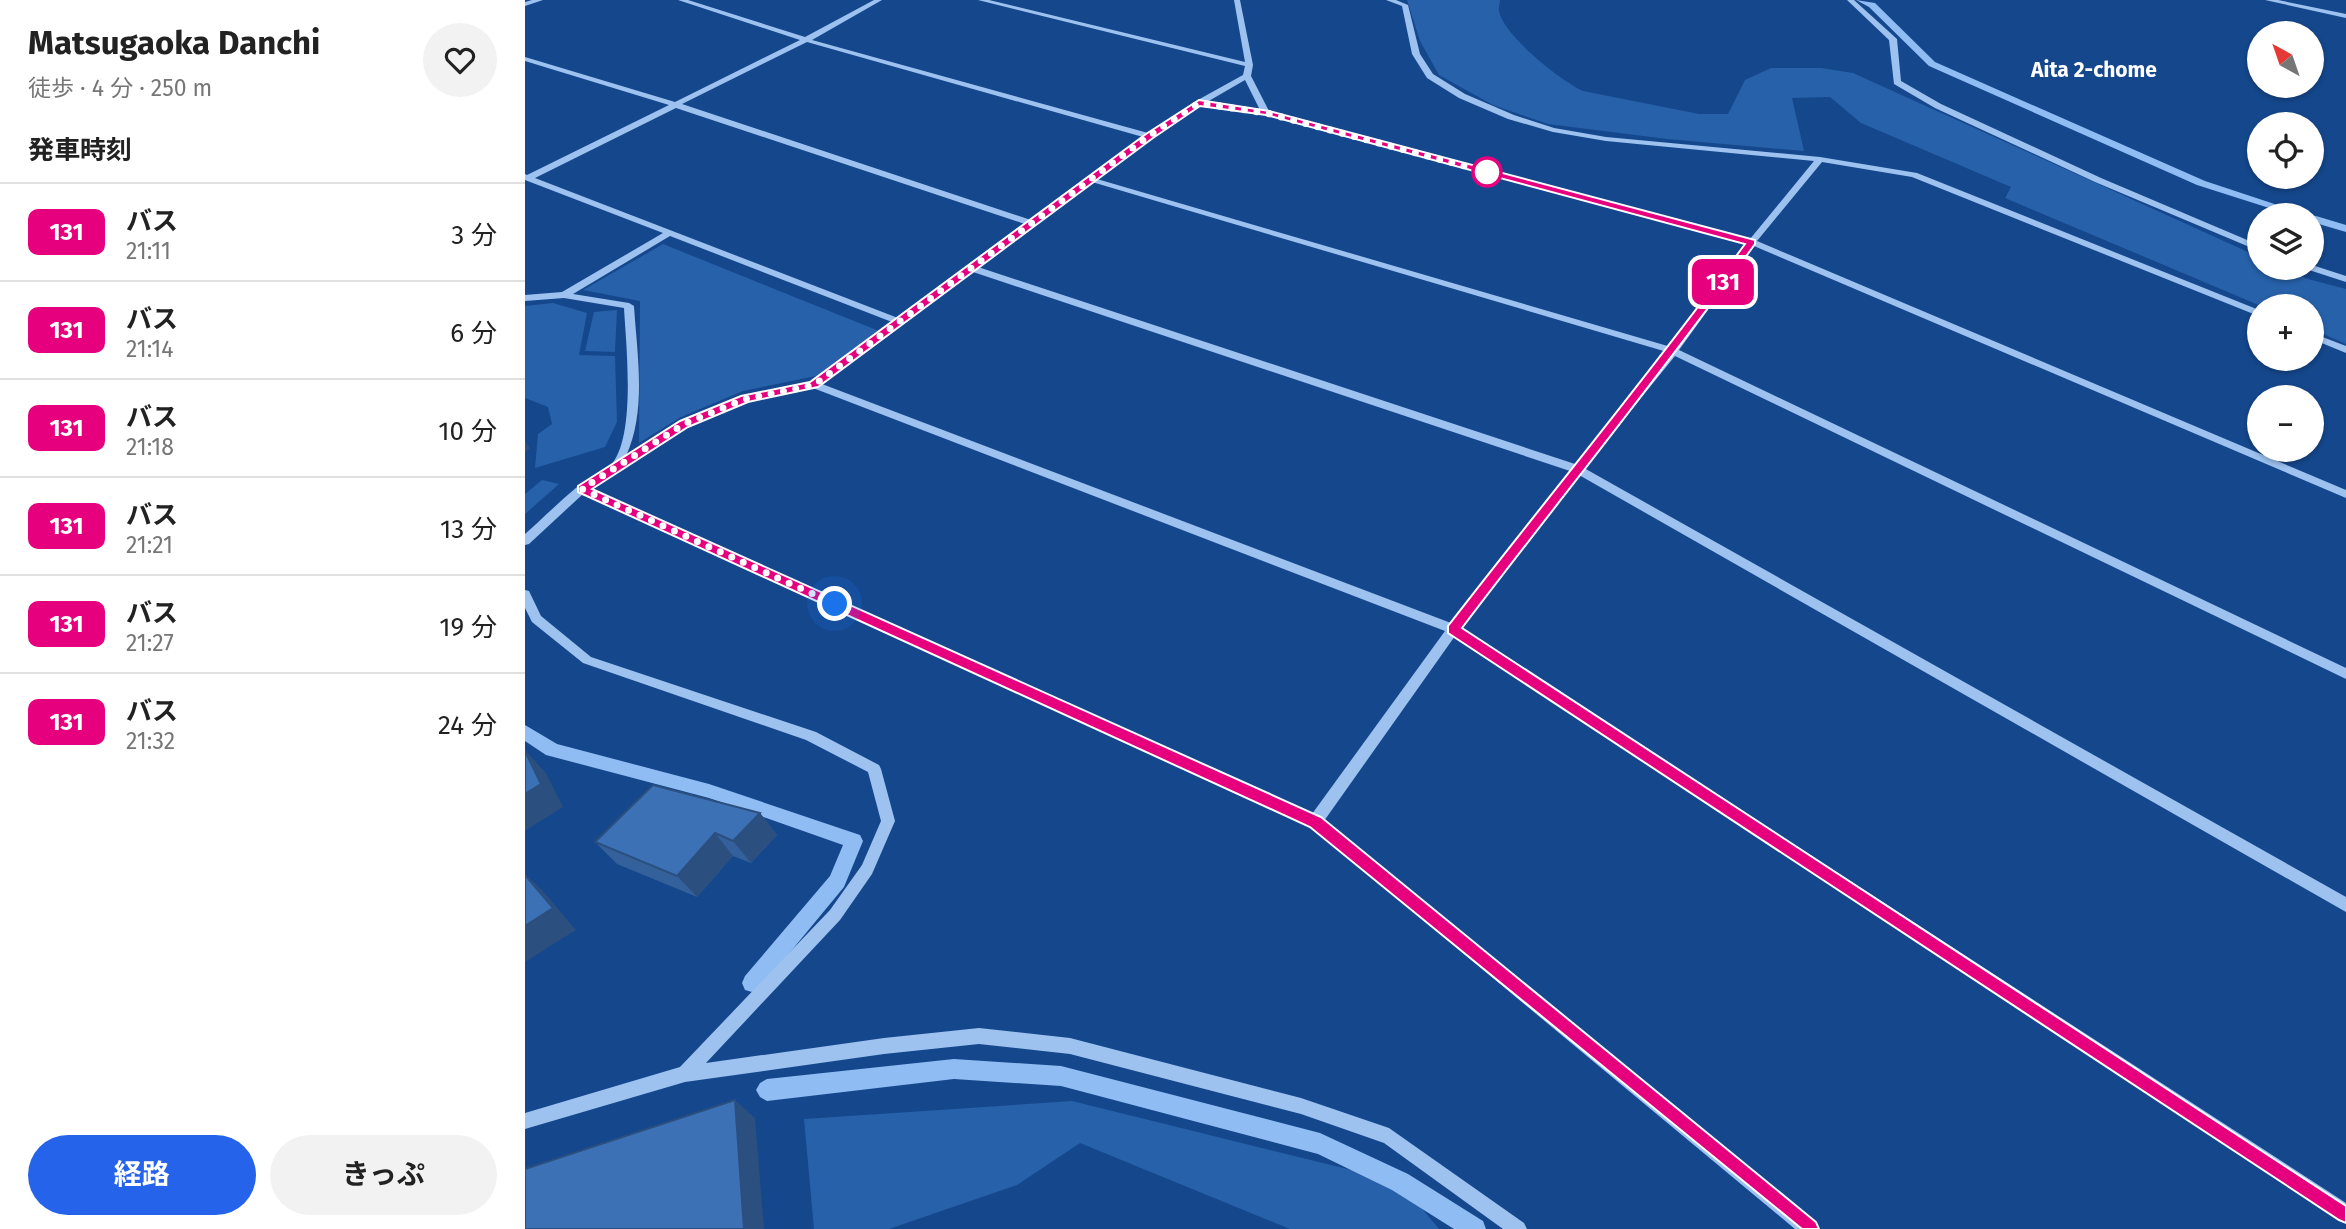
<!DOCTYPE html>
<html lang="ja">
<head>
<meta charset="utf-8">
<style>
	:root { --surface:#fff; --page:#f2f2f2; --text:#222; --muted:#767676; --line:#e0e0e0; --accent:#2563eb }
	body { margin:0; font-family:"Fira Sans","Noto Sans JP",sans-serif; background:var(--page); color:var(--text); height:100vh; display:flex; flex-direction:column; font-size:26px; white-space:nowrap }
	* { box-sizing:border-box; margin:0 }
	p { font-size:23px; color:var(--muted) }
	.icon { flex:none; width:38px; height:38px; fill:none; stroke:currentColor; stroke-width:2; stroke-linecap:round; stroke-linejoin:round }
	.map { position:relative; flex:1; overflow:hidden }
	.sheet { display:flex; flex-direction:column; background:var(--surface); width:525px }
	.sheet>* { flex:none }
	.badge { padding:0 14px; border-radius:10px; font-size:24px; line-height:46px }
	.needle { width:46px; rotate:320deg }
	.controls { position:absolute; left:1722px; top:21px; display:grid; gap:14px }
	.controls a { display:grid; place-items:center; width:77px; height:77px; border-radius:50%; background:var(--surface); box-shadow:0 2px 5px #0004; font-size:35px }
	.you { position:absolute; width:35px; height:35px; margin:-18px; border:5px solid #fff; border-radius:50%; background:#1a73e8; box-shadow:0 0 0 10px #1a73e833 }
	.map>.badge { position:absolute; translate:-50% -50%; box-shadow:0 0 0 4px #fff }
	h2 { padding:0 28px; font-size:26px; line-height:63px }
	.round { display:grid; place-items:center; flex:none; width:74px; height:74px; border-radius:37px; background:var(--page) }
	.overview { display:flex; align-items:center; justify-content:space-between; height:119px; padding:0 28px }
	h1 { font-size:33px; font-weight:700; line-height:52px }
	.cta { display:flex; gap:14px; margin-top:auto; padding:14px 28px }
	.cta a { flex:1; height:80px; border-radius:42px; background:var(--accent); color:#fff; font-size:28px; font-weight:700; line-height:80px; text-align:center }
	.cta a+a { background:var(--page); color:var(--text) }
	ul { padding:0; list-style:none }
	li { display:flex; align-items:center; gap:21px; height:98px; padding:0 28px; border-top:2px solid var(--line) }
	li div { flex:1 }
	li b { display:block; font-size:26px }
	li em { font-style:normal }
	li .badge { min-width:77px; font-weight:700; text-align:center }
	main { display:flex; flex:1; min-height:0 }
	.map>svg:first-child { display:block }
	.green { fill:#2761aa }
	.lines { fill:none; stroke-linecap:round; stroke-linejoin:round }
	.stream { fill:#8fbcf3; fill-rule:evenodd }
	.minor { fill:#9dc2f0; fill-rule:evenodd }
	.wall { fill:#34619c }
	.shaded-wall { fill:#2b4f7f }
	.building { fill:#3d71b5; stroke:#2b4f7f; stroke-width:2 }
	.line { fill:#e6007e; stroke:#fff; stroke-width:2 }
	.walk { stroke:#fff; stroke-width:7; stroke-dasharray:0 12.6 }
	.stop-dot { fill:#fff; stroke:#e6007e; stroke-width:3.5 }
	.labels { text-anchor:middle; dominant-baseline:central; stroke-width:5; stroke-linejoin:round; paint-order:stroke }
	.far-neighbourhood-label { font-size:21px; font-weight:bold; fill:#fff; stroke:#15478c }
</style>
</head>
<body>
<main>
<section class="sheet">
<div class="overview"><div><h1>Matsugaoka Danchi</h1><p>徒歩 · 4 分 · 250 m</p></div><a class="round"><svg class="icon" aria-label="heart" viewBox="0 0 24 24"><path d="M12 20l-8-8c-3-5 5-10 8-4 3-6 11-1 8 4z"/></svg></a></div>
<h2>発車時刻</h2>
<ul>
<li><span class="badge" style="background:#e6007e;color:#fff">131</span><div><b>バス</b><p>21:11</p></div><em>3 分</em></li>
<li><span class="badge" style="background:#e6007e;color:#fff">131</span><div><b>バス</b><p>21:14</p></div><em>6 分</em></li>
<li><span class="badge" style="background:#e6007e;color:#fff">131</span><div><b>バス</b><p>21:18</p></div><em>10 分</em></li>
<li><span class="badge" style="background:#e6007e;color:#fff">131</span><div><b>バス</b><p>21:21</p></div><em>13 分</em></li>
<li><span class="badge" style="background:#e6007e;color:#fff">131</span><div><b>バス</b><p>21:27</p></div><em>19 分</em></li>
<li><span class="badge" style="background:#e6007e;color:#fff">131</span><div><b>バス</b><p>21:32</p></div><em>24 分</em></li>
</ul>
<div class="cta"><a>経路</a><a>きっぷ</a></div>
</section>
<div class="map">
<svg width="1821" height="1229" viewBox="0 0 1821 1229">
	<rect width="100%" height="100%" fill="#15478c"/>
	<!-- green -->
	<path class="green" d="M 882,0 L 975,0 C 975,4 973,7 974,11 C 978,35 1036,81 1058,91 L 1174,114 L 1203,114 L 1220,80 L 1246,68 L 1296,68 L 1328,73 L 1734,257 L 1734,268 L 1759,268 L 1783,279 L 1821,289 L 1821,344 L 1787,329 L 1787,306 L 1736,306 L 1480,198 L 1486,187 L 1336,123 L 1305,97 L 1267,98 L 1279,151 L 1142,139 L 1023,124 L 968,105 L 914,75 L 895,41 Z
		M 138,244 L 354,331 L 296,375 L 218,391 L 156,417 L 114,443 L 115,301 L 58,290 Z
		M 28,303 L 62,313 L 54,355 L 90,356 L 92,422 L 80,447 L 10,468 L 13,434 L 27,424 L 23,407 L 0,398 L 0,306 Z
		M 92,310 L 90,352 L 60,351 L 69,312 Z
		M 17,480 L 34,484 L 0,514 L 0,494 Z
		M 547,1101 L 875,1182 L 914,1229 L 765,1229 L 555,1143 L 492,1185 L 364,1229 L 289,1229 L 279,1119 Z"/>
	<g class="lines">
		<!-- stream -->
		<path class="stream" d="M 1331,0 L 1350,3 L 1410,62 L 1680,181 L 1783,215 L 1766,215 L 1672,185 L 1404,66 L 1344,7 Z
			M 1785,215 L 1791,216 L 1821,225 L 1821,232 L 1787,222 L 1787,215 Z
			M 0,725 L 32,744 L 184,784 L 335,835 L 338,841 L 319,887 L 234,990 L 227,992 L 220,990 L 217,983 L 220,976 L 305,876 L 318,845 L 184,798 L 21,755 L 0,741 Z
			M 429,1059 L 536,1066 L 795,1133 L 883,1174 L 958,1221 L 961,1229 L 929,1229 L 867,1190 L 793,1154 L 536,1086 L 429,1079 L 242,1101 L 235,1097 L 231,1090 L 235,1083 L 242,1079 Z"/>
		<!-- minor -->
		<path class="minor" d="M 7,0 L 18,0 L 0,6 L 0,2 Z
			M 153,0 L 163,0 L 280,37 L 349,0 L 357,0 L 287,40 L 623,133 L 671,101 L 718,75 L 720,66 L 453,0 L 464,0 L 720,62 L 709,0 L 715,0 L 728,65 L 726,76 L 744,111 L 1225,239 L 1289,161 L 1081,141 L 1028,132 L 983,119 L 934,98 L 902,78 L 887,54 L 877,6 L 861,0 L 871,0 L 883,5 L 895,54 L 908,74 L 940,94 L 989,115 L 1029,128 L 1081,137 L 1295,157 L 1392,173 L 1734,310 L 1734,316 L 1731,315 L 1387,177 L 1297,162 L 1232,241 L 1821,490 L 1821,498 L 1229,246 L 1154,350 L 1821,668 L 1821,679 L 1150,356 L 1059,468 L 1821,897 L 1821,912 L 1054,475 L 936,628 L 1821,1203 L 1821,1222 L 930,636 L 799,821 L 1290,1223 L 1293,1229 L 1270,1229 L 785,826 L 58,494 L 4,544 L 0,545 L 0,534 C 17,519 34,502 52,487 C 62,479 75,475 84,467 C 112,441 101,344 99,308 L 39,298 L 0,301 L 0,295 L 37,292 L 138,233 L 0,180 L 0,174 L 2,175 L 144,105 L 0,61 L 0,57 L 150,102 L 275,40 ZM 282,42 L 618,137 L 506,220 L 157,104 ZM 720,80 L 735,110 L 682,102 ZM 675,106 L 741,115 L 1222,243 L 1146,347 L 572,179 L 627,138 ZM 151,108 L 500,224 L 373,318 L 10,178 ZM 567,182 L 1142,352 L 1050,464 L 453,267 ZM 145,236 L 367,322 L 286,382 L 216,397 L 155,422 L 101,456 C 122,411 112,354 109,306 L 104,303 L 48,294 ZM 448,272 L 1045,471 L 926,623 L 297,384 ZM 288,388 L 920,631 L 787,814 L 66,489 L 163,426 L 223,402 Z
			M 1322,0 L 1329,0 L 1372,39 L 1376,81 L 1416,104 L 1576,178 L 1734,245 L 1734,251 L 1570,182 L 1410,108 L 1369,84 L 1364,40 Z
			M 1740,0 L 1753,0 L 1821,14 L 1821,18 Z
			M 1787,265 L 1821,276 L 1821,282 L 1784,270 L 1783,268 L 1787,268 Z
			M 1787,333 L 1821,346 L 1821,353 L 1787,339 Z
			M 0,590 L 4,591 L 16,616 L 66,657 L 291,732 L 354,765 L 356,769 L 370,821 L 347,874 L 315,920 L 181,1063 L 359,1038 L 454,1028 L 545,1038 L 776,1098 L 864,1128 L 999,1223 L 1002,1229 L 978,1229 L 859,1143 L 776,1114 L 545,1054 L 454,1044 L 359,1054 L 160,1082 L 0,1129 L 0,1113 L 155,1067 L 305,910 L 337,865 L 356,821 L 343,772 L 281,740 L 58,663 L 7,622 L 0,608 Z"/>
	</g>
	<!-- wall -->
	<path class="wall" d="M 235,813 L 252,835 L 226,863 L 208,856 L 172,897 L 92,864 L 70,842 Z"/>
	<!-- shaded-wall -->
	<path class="shaded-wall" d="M 0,441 L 5,448 L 0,453 Z
		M 0,750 L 21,773 L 38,807 L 0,831 Z
		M 235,813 L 252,835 L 226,863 L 208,841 Z
		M 190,833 L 208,856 L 172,897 L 152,876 Z
		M 0,874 L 17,890 L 51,930 L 0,962 Z
		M 210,1100 L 230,1118 L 239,1229 L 219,1229 Z"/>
	<!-- building -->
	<path class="building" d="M 0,751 L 16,784 L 0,794 Z
		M 128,785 L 235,813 L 208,841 L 190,833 L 152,876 L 70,842 Z
		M 0,875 L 28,908 L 0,926 Z
		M 210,1100 L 219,1229 L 0,1229 L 0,1169 Z"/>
	<!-- line -->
	<path class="line" d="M 674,100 L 744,111 L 1230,240 L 1230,244 C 1136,375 1034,500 937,628 L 1821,1206 L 1821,1223 L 1814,1220 L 923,633 L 923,626 C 1022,498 1125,374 1220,244 L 741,115 L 675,106 L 628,138 L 293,387 L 223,402 L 163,427 L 67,489 L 796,817 L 1291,1222 L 1294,1229 L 1277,1229 L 785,827 L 53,492 L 53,486 L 155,421 L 216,396 L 285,382 L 621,134 Z"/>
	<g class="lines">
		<!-- walk -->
		<path class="walk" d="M 310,604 L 57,489 L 159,424 L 220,399 L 289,385 L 624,136 L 674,103 L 741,113 L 962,172"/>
	</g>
	<!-- markers -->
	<circle class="stop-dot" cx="962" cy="172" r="14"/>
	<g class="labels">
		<!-- far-neighbourhood labels -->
		<g class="far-neighbourhood-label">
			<text x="1569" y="70">Aita 2-chome</text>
		</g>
	</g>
</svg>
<div class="controls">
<a><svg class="needle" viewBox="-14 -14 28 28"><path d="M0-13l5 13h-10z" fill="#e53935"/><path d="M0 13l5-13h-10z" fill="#767676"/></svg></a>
<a><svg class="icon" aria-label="locate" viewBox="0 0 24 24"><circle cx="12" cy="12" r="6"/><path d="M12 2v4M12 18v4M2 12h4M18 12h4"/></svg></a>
<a><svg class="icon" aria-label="layers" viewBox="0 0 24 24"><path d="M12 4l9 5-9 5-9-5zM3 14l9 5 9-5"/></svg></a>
<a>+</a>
<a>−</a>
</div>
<div class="you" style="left:310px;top:604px"></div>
<b class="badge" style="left:1198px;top:282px;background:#e6007e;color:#fff">131</b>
</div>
</main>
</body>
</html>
